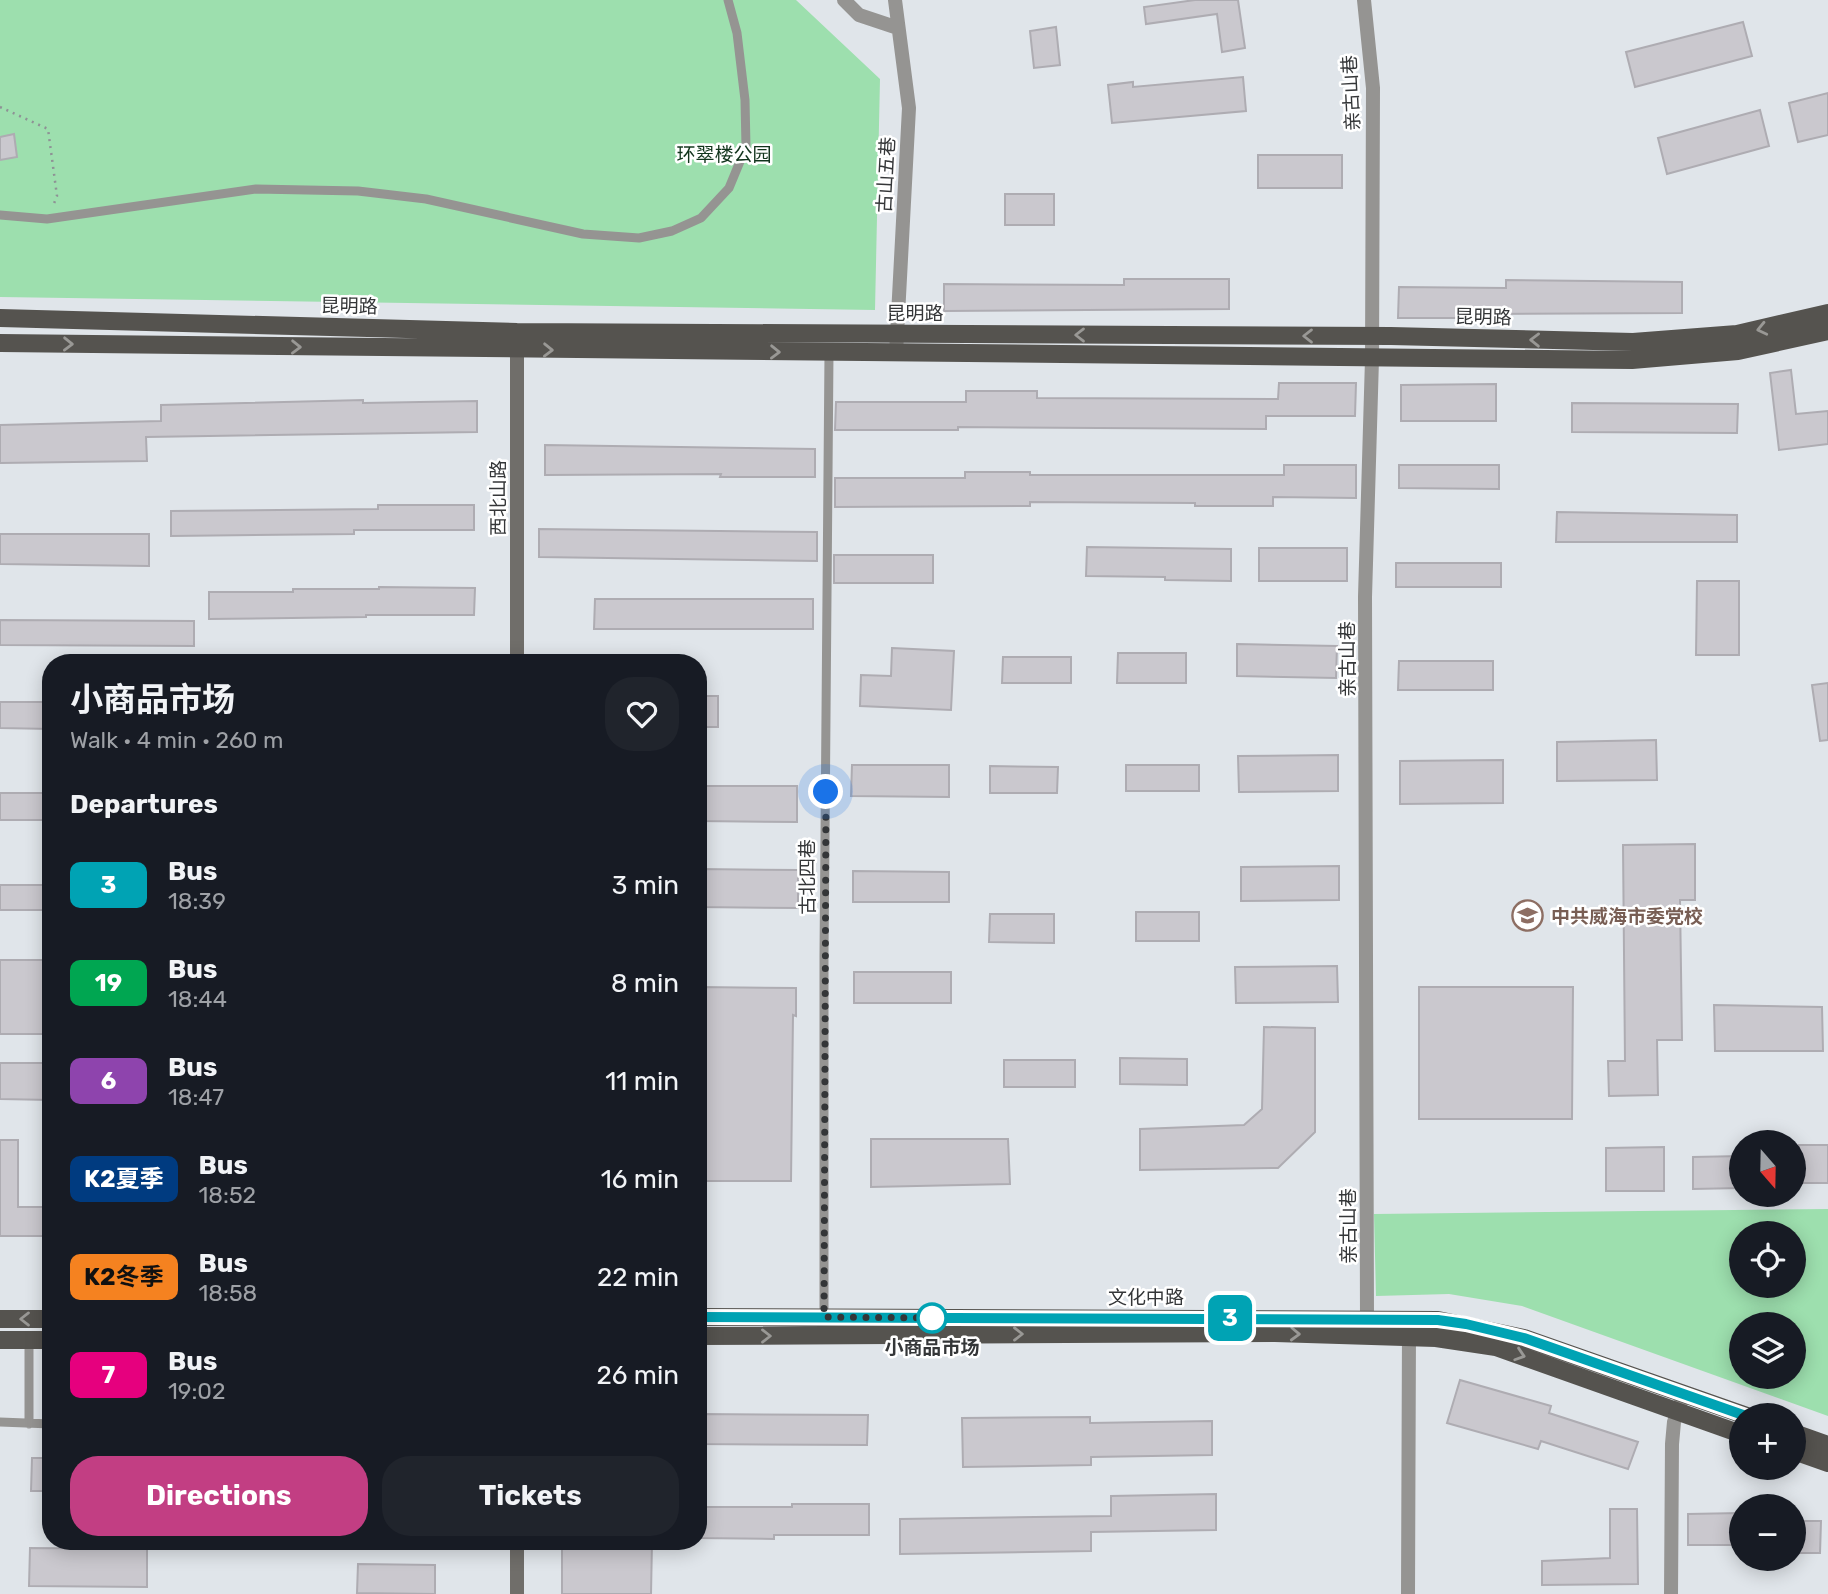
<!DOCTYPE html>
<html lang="en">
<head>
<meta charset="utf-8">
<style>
	:root { --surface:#171b24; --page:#20242c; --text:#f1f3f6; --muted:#9ea1a6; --accent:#c23e83 }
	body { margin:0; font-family:Rubik,"Noto Sans SC",sans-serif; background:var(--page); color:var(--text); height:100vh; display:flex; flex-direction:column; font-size:26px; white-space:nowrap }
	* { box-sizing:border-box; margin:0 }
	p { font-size:23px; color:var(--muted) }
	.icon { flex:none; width:38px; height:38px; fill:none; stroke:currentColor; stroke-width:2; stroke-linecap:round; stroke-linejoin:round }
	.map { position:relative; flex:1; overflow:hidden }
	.details { position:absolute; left:42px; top:654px; width:665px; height:896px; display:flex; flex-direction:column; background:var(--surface); border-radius:28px; box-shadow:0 4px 18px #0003 }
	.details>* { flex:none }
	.badge { padding:0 14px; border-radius:10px; font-size:24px; line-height:46px }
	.needle { width:46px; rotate:160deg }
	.fabs { position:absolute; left:1729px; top:1130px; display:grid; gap:14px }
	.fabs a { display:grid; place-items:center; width:77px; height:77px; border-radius:50%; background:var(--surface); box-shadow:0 4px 18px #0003; font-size:35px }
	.you { position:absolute; width:35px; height:35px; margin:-18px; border:5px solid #fff; border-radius:50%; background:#1a73e8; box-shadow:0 0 0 10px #1a73e833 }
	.map>.badge { position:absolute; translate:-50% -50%; box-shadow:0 0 0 4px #fff }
	h2 { padding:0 28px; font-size:26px; line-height:63px }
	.round { display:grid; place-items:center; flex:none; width:74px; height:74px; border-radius:28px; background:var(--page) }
	.summary { display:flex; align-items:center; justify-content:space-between; height:119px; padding:0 28px }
	h1 { font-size:33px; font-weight:700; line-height:52px }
	.button { display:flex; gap:14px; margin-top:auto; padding:14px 28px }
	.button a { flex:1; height:80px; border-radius:28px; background:var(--accent); color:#fff; font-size:28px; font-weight:700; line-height:80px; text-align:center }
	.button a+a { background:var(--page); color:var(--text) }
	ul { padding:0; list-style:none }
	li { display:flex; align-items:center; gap:21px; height:98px; padding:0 28px }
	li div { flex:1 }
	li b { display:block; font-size:26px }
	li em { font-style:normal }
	li .badge { min-width:77px; font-weight:700; text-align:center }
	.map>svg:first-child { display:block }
	.green { fill:#9ddfae; fill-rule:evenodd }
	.building { fill:#cac8ce; stroke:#aeacb2; stroke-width:2 }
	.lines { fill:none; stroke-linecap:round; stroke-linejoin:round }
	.path { stroke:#8e9295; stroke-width:2.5; stroke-dasharray:2 5; stroke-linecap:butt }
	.service { stroke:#959492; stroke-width:9 }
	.minor { stroke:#959492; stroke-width:14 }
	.tertiary { stroke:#959492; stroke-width:14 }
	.secondary { stroke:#706e6a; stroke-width:14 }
	.primary { stroke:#55534f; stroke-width:18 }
	.oneway { stroke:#999895 }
	.line-casing { stroke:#fff; stroke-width:16 }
	.line { stroke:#00a3b4; stroke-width:10 }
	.walk { stroke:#343638; stroke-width:7; stroke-dasharray:0 12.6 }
	.stop-dot { fill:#fff; stroke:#00a3b4; stroke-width:3.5 }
	.labels { text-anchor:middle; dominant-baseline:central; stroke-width:5; stroke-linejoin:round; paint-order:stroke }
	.street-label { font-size:19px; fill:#343638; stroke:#fff }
	.park-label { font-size:19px; fill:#11341c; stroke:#fff }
	.education-label { font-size:19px; font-weight:bold; fill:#785e54; stroke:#fff; text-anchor:start }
	.stop-label { font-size:19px; font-weight:bold; fill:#343638; stroke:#fff }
</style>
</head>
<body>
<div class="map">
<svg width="1828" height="1594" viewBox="0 0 1828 1594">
	<rect width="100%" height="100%" fill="#e0e5ea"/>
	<!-- green -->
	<path class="green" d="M 0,0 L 796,0 L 880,79 L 875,310 L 0,297 Z
		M 1828,1209 L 1828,1416 L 1522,1306 L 1449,1294 L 1376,1296 L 1374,1214 ZM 1741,1234 L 1794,1234 L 1794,1286 L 1741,1286 ZM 1741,1325 L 1794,1325 L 1794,1377 L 1741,1377 Z"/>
	<!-- building -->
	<path class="building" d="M 1195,0 L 1238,0 L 1245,48 L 1222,52 L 1217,14 L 1146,24 L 1144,7 Z
		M 1743,22 L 1752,56 L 1635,87 L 1626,52 Z
		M 1056,27 L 1060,65 L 1034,68 L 1030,31 Z
		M 1243,77 L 1246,111 L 1112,123 L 1108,85 L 1133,82 L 1133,87 Z
		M 1828,93 L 1828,135 L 1798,142 L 1789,103 Z
		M 1760,110 L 1769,146 L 1667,174 L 1658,138 Z
		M 14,134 L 17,157 L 0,160 L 0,137 Z
		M 1258,155 L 1342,155 L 1342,188 L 1258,188 Z
		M 1005,194 L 1054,194 L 1054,225 L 1005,225 Z
		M 1124,279 L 1229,279 L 1229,309 L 944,311 L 944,284 L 1124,285 Z
		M 1506,280 L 1682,282 L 1682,313 L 1494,314 L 1494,318 L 1398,318 L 1399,287 L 1506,288 Z
		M 1791,370 L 1796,414 L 1828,411 L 1828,444 L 1779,450 L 1770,373 Z
		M 1279,383 L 1356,383 L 1355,416 L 1266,416 L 1266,429 L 958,427 L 958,430 L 835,430 L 836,402 L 966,402 L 966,391 L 1037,391 L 1037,398 L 1278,399 Z
		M 1496,384 L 1496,421 L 1401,421 L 1401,385 Z
		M 363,400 L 363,403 L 477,401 L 477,432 L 146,437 L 147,461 L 0,463 L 0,425 L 161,421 L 161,405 Z
		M 1572,403 L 1738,404 L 1737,433 L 1572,432 Z
		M 545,445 L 815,449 L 815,477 L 720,477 L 721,474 L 545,475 Z
		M 1284,465 L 1356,465 L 1356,498 L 1273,497 L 1273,506 L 1195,506 L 1195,503 L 1030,502 L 1030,506 L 835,507 L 835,478 L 965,478 L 965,472 L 1030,472 L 1030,475 L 1284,475 Z
		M 1399,465 L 1499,465 L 1499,489 L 1399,488 Z
		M 378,505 L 474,505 L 474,530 L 354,530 L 354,534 L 171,536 L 171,511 L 378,509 Z
		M 1557,512 L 1737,515 L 1737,542 L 1556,542 Z
		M 539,529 L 817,532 L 817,561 L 539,557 Z
		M 0,534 L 149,534 L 149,566 L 0,564 Z
		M 1087,547 L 1231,549 L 1231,581 L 1165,580 L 1165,577 L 1086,576 Z
		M 1259,548 L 1347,548 L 1347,581 L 1259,581 Z
		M 834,555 L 933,555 L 933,583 L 834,583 Z
		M 1396,563 L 1501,563 L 1501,587 L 1396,587 Z
		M 1697,581 L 1739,581 L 1739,655 L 1696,655 Z
		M 379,587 L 475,588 L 474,615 L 366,615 L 366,617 L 209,619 L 209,592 L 293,592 L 293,589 L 379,589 Z
		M 595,599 L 813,599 L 813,629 L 594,629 Z
		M 0,620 L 194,621 L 194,646 L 0,645 Z
		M 1237,644 L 1337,646 L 1336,678 L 1237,676 Z
		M 892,648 L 954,651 L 951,710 L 860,706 L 861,675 L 891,676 Z
		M 1118,653 L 1186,653 L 1186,683 L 1117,683 Z
		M 1003,657 L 1071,657 L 1071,683 L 1002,683 Z
		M 1399,661 L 1493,661 L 1493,690 L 1398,690 Z
		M 1828,683 L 1828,740 L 1820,741 L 1812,685 Z
		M 698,696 L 718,696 L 718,727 L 698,727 Z
		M 0,702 L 51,702 L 51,729 L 0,728 Z
		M 1656,740 L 1657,780 L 1557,781 L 1557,742 Z
		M 1338,755 L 1338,791 L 1239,792 L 1238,756 Z
		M 1503,760 L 1503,803 L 1400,804 L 1400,761 Z
		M 852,765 L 949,765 L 949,797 L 851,796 Z
		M 1126,765 L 1199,765 L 1199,791 L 1126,791 Z
		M 990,766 L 1058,767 L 1057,793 L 990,793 Z
		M 698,786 L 797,786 L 797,822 L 698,821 Z
		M 0,793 L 51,793 L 51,820 L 0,820 Z
		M 1695,844 L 1695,900 L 1680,900 L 1682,1040 L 1657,1040 L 1658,1095 L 1609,1096 L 1608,1061 L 1625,1061 L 1623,845 Z
		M 1339,866 L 1339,900 L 1241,901 L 1241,867 Z
		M 698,869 L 798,870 L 798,908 L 698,907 Z
		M 853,871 L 949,872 L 949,902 L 853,902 Z
		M 0,885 L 51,885 L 51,910 L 0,910 Z
		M 1136,912 L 1199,912 L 1199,941 L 1136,941 Z
		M 990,914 L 1054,914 L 1054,943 L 989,942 Z
		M 0,960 L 51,960 L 51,1034 L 0,1034 Z
		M 1337,966 L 1338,1002 L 1236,1003 L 1235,967 Z
		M 854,972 L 951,972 L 951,1003 L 854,1003 Z
		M 698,987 L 796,988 L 796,1016 L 793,1015 L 791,1181 L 698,1181 Z
		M 1419,987 L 1573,987 L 1572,1119 L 1419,1119 Z
		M 1714,1005 L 1822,1007 L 1823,1051 L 1715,1051 Z
		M 1264,1027 L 1315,1028 L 1315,1132 L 1278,1168 L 1140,1170 L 1140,1129 L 1244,1125 L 1262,1109 Z
		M 1120,1058 L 1187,1059 L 1187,1085 L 1120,1084 Z
		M 1004,1060 L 1075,1060 L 1075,1087 L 1004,1087 Z
		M 0,1063 L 51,1063 L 51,1100 L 0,1099 Z
		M 871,1139 L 1008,1139 L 1010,1184 L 871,1187 Z
		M 0,1140 L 18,1140 L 18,1207 L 51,1207 L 51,1236 L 0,1236 Z
		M 1799,1145 L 1828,1145 L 1828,1183 L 1798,1183 Z
		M 1664,1147 L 1664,1191 L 1606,1191 L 1606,1148 Z
		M 1741,1156 L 1741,1188 L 1693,1189 L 1693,1157 Z
		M 1460,1380 L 1551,1406 L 1549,1413 L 1638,1442 L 1628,1469 L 1541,1441 L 1538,1449 L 1447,1423 Z
		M 698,1414 L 868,1415 L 867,1445 L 698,1444 Z
		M 1090,1417 L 1090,1423 L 1212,1421 L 1212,1455 L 1091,1457 L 1091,1465 L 963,1467 L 962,1418 Z
		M 32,1458 L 51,1458 L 51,1491 L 31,1491 Z
		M 1216,1494 L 1216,1530 L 1091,1532 L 1091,1551 L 900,1554 L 900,1519 L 1111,1516 L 1111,1496 Z
		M 792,1504 L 869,1504 L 869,1535 L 774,1535 L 774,1539 L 698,1538 L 698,1507 L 792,1507 Z
		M 1610,1509 L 1637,1509 L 1638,1584 L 1542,1585 L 1542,1561 L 1610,1558 Z
		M 1741,1513 L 1741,1545 L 1688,1545 L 1688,1514 Z
		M 1794,1521 L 1821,1521 L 1820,1553 L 1794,1553 Z
		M 562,1542 L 652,1542 L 651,1594 L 562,1594 Z
		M 30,1548 L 147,1549 L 147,1587 L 29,1586 Z
		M 358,1564 L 435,1565 L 435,1594 L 357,1593 Z"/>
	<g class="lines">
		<!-- path -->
		<path class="path" d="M 0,107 L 48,129 L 57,196 L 53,206"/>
		<!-- service -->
		<path class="service" d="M 0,215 L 47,219 L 256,189 L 358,191 L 426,199 L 583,234 L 639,238 L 672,231 L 701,218 L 729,188 L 746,147 L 745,100 L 737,33 L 728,0
			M 824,1317 L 824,957 L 829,353
			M 0,1422 L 51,1424
			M 29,1424 L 29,1340"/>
		<!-- minor -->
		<path class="minor" d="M 844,0 L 859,15 L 898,28
			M 895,0 L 909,108 L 896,353
			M 1364,0 L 1373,88 L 1372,359 L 1365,597 L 1367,1318
			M 1671,1594 L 1672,1444 L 1674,1422 L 1684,1393"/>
		<!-- tertiary -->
		<path class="tertiary" d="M 1408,1594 L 1409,1328"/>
		<!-- secondary -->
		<path class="secondary" d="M 517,663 L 517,339
			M 517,1542 L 517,1594"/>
		<!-- primary -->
		<path class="primary" d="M 0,318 L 517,332 L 1391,336 L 1633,342 L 1737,334 L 1828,313
			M 0,343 L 1632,360 L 1738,351 L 1828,331
			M 698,1317 L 1438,1320 L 1524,1338 L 1747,1416
			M 0,1319 L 51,1319
			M 698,1336 L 1275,1333 L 1436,1338 L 1496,1347 L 1741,1434
			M 0,1340 L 51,1340
			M 1794,1433 L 1828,1445
			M 1794,1451 L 1828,1463"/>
	</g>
	<!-- one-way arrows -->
	<defs><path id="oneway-chevron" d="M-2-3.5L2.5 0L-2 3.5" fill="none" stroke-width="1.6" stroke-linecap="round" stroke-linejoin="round" transform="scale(1.75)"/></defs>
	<g class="oneway">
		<use href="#oneway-chevron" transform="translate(1762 329) rotate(167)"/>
		<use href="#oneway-chevron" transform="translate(1080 335) rotate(-180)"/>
		<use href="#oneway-chevron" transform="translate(1308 336) rotate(-180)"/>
		<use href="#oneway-chevron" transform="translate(1535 340) rotate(-179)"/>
		<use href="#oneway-chevron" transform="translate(68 344) rotate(1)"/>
		<use href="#oneway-chevron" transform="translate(296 347) rotate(1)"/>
		<use href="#oneway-chevron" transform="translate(548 350) rotate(1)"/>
		<use href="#oneway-chevron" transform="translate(775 352) rotate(1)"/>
		<use href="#oneway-chevron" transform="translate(25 1319) rotate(-180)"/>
		<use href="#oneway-chevron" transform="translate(1018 1334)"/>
		<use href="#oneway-chevron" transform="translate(1295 1334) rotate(2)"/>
		<use href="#oneway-chevron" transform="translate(766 1336)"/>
		<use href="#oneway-chevron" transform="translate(1520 1355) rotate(18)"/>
	</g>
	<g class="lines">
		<defs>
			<path id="line" d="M 698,1317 L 1438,1320 L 1466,1324 L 1524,1338 L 1746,1416"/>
		</defs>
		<!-- line casing -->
		<use href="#line" class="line-casing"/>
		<!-- line -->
		<use href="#line" class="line"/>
		<!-- walk -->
		<path class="walk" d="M 826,792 L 824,1317 L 932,1318"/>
	</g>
	<!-- icons -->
	<defs>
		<symbol id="school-ring" viewBox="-11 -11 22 22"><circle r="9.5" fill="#fff" stroke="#8d6e63" stroke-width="1.5"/><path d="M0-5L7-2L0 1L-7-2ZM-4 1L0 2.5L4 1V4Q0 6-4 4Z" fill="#8d6e63"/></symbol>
	</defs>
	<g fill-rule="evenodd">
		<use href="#school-ring" x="1510" y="898" width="35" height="35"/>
	</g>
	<!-- markers -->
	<circle class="stop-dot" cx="932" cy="1318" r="14"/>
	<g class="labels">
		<!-- street labels -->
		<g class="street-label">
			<text transform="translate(1351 93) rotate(-93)">亲古山巷</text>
			<text transform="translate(886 175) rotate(-87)">古山五巷</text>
			<text transform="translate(349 306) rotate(1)">昆明路</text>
			<text x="915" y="313">昆明路</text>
			<text transform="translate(1483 317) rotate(1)">昆明路</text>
			<text transform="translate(498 498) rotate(-90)">西北山路</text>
			<text transform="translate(1347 659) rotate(-90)">亲古山巷</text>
			<text transform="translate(807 877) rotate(-90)">古北四巷</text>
			<text transform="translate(1348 1226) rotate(-90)">亲古山巷</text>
			<text x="1146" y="1297">文化中路</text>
		</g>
		<!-- park labels -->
		<g class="park-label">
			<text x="724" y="154">环翠楼公园</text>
		</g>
		<!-- education labels -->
		<g class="education-label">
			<text x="1551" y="916">中共威海市委党校</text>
		</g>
		<!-- stop labels -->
		<g class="stop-label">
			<text x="932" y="1347">小商品市场</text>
		</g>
	</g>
</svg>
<div class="fabs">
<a><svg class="needle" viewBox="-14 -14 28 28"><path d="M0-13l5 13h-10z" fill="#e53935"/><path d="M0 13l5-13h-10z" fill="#9ea1a6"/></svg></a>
<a><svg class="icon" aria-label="locate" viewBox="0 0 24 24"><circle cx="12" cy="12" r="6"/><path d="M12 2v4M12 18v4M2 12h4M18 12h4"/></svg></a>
<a><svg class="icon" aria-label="layers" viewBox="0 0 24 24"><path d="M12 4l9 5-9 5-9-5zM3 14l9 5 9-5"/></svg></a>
<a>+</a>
<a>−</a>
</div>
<div class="you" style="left:826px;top:792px"></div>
<b class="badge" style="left:1230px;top:1318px;background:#00a3b4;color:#fff">3</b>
<section class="details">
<div class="summary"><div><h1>小商品市场</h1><p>Walk · 4 min · 260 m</p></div><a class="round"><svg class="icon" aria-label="heart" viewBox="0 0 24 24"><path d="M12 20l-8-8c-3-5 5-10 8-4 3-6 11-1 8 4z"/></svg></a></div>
<h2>Departures</h2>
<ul>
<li><span class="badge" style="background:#00a3b4;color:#fff">3</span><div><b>Bus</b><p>18:39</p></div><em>3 min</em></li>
<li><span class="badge" style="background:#00a651;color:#fff">19</span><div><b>Bus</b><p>18:44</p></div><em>8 min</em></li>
<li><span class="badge" style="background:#8e44ad;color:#fff">6</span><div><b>Bus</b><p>18:47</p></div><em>11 min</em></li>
<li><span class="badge" style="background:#003b80;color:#fff">K2夏季</span><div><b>Bus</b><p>18:52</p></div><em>16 min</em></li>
<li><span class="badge" style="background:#f58220;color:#111">K2冬季</span><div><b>Bus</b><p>18:58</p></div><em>22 min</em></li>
<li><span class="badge" style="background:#e6007e;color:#fff">7</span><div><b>Bus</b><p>19:02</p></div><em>26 min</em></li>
</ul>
<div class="button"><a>Directions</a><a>Tickets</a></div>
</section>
</div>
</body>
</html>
